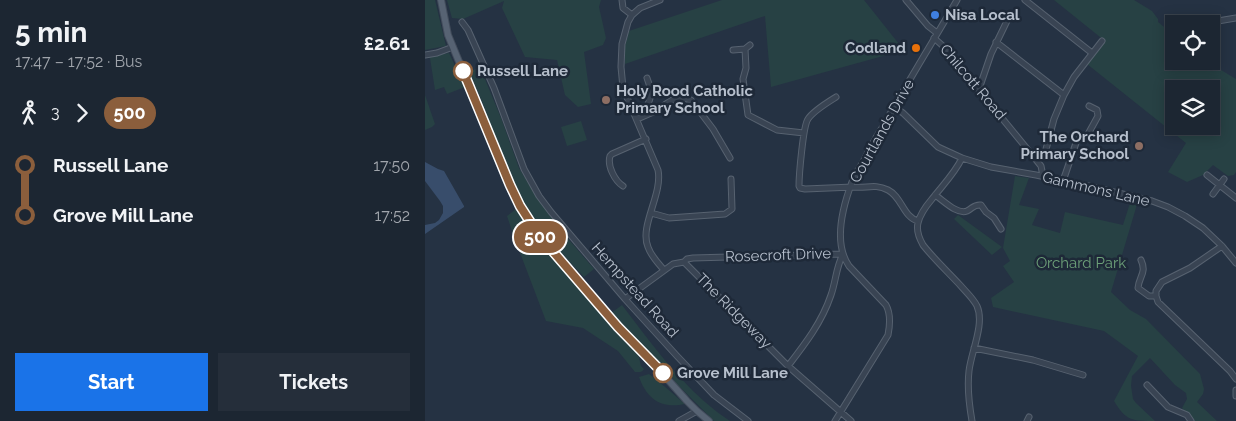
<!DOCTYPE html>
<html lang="en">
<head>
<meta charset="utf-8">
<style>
	:root { --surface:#1c2632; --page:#252e3a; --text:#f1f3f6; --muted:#a0a5ac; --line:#3a434d; --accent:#1a73e8 }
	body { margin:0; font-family:Raleway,sans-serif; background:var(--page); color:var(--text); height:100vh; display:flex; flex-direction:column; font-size:19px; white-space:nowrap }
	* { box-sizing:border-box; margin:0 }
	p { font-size:16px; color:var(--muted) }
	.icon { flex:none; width:28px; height:28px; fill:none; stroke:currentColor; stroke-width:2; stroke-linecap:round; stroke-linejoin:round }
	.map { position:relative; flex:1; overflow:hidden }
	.details { display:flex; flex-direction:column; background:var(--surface); width:425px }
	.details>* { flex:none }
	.badge { padding:0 10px; border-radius:16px; font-size:18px; line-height:32px }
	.controls { position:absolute; left:740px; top:15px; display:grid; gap:10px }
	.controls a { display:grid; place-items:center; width:55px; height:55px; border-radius:0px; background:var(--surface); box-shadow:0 2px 12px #0003,0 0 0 1px var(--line); font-size:25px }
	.map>.badge { position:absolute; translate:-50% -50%; box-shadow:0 0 0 2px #fff }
	.legs { display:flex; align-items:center; gap:8px; height:55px; padding:0 15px; font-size:16px }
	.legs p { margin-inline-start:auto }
	.overview { display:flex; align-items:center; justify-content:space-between; height:85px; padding:0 15px }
	h1 { font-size:28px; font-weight:700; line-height:38px }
	.cta { display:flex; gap:10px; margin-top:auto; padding:10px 15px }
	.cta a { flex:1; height:58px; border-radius:0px; background:var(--accent); color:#fff; font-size:20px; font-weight:700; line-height:58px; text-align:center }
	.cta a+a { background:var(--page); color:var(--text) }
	ul { padding:0 15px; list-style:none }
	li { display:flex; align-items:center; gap:18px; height:50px; font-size:19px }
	li i { display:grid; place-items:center; width:8px; height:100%; margin:0 6px; background:currentColor }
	li i::after { content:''; width:12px; height:12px; margin:-6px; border:4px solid; border-radius:50%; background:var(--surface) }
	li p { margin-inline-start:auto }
	li:first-child i { background:linear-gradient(#0000 50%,currentColor 0) }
	li:last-child i { background:linear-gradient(currentColor 50%,#0000 0) }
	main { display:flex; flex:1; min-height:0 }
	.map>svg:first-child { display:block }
	.green { fill:#274144; fill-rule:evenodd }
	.water { fill:#384d6b }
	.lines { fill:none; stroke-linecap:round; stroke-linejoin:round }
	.minor-casing { stroke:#576270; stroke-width:7 }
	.major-casing { stroke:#434d5c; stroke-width:8 }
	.minor { stroke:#394453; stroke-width:5 }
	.major { stroke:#576373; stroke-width:6 }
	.line-1-casing { stroke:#fff; stroke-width:11 }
	.line-1 { stroke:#8b5e3c; stroke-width:8 }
	.shop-dot { fill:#3f7fe0; stroke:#1e2938; stroke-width:2 }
	.food-dot { fill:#e8710a; stroke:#1e2938; stroke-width:2 }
	.stop-1-dot { fill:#fff; stroke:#8b5e3c; stroke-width:2.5 }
	.education-dot { fill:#8d6e63; stroke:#1e2938; stroke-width:2 }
	.labels { text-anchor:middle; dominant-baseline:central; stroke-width:5; stroke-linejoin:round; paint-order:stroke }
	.poi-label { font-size:15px; font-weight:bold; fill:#b6bfcc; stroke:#1e2938; text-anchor:start }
	.stop-label { font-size:15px; font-weight:bold; fill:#b6bfcc; stroke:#1e2938; text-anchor:start }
	.street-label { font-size:15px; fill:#b6bfcc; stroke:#1e2938 }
	.park-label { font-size:15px; fill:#6c9f78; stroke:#1e2938 }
</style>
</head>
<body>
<main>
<section class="details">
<div class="overview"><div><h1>5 min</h1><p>17:47 – 17:52 · Bus</p></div><b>£2.61</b></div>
<div class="legs"><svg class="icon" aria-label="walk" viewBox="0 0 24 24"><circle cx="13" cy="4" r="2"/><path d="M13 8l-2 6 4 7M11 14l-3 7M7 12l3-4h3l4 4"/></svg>3<svg class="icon" aria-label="forward" viewBox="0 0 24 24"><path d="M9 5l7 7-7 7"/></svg><b class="badge" style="background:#8b5e3c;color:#fff">500</b></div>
<ul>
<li><i style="color:#8b5e3c"></i><b>Russell Lane</b><p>17:50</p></li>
<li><i style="color:#8b5e3c"></i><b>Grove Mill Lane</b><p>17:52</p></li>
</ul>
<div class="cta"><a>Start</a><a>Tickets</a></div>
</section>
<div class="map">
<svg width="811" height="421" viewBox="0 0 811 421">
	<rect width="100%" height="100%" fill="#253243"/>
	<!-- green -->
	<path class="green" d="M 0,0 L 10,0 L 21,46 L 0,50 Z
		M 22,0 L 176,0 L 174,7 L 181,38 L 178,45 L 159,52 L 166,104 L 153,107 L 140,95 L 132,60 L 100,57 L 77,8 L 79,1 L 38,19 L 27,18 Z
		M 297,0 L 439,0 L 474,44 L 469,53 L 346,87 L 340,16 L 200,64 L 200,46 L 204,31 Z
		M 629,0 L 709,0 L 727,11 L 733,19 L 733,22 L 749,35 L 749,61 L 781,61 L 811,79 L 811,172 L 809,175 L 803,176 L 788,165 L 778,175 L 762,182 L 743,172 L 761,143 L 662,64 L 680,41 ZM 749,89 L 786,89 L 786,126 L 749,126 Z
		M 24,53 L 40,87 L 22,94 L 19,87 L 10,90 L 5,58 L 2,58 L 2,57 Z
		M 55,67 L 76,118 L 94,168 L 111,196 L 133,227 L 169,269 L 159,277 C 136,253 113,229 96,200 C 81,175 73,146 63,118 C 58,103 51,87 44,72 Z
		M 0,95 L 10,124 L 7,127 L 0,130 Z
		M 156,121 L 162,140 L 142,146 L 136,127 Z
		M 590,176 L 604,178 L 594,205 L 614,209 L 607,225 L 635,233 L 640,212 L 698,225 L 706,200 L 713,201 L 686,292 L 705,310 L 721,319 L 775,374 L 779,389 L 778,394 L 772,402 L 792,421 L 768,421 L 757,408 L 762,399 L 761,393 L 750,385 L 725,358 L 707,376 L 706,386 L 708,399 L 711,403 L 730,421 C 707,421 701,421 689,401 L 713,356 L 679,331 L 568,307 L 566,298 L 589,282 L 578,266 L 585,261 L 578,248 Z
		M 91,209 L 152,285 L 193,332 L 213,353 L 216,366 L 219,369 C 217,373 214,372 210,372 L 193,351 L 158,328 L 121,321 L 89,237 L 82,216 Z
		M 533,215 L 577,247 L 567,255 L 529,219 Z
		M 197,305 C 222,338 249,375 280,402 C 288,409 296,415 305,421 L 289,421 L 251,383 L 236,363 L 213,343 L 185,314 Z
		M 224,374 L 239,386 L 260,404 C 236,409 222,399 214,377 Z"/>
	<!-- water -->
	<path class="water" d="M 0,162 L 13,169 L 19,171 L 39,206 L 39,207 L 0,234 L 0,225 L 10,223 L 14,220 L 18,213 L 18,206 L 15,201 L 0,181 Z"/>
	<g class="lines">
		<defs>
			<path id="minor" d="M 197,0 L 198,8 L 207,15
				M 235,0 L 215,8 L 207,15 L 203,22 L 197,44 L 196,67 L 198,88 L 233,170 C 238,194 214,226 223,247 C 226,256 233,263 239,270
				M 481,0 L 503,26 L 512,33
				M 600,0 L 667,53
				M 767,18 L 793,21 L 811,18
				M 37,22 L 43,30 L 69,88 L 99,169 L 114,196 L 126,212 L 200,299 L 252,356 L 289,395 L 323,421
				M 509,38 L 518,46 L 612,161 L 616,166 L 618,176
				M 571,42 L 639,95
				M 320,49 L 321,68 L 318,79 L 323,115 L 352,130 L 379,133
				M 308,50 L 320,49 L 325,45
				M 0,55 L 12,53 L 28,47
				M 222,78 C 226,90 228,92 223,104 L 226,112
				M 554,89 L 566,54 L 582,21
				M 411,97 C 403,102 388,111 383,119 C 378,126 374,176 374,186 L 375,188 L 380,189 L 428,187 C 441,189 449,183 463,190 C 477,197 478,217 493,221
				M 469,107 L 478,113 L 513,147 L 537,158 L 566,167 L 611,175 L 668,187 L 727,201 L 743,207 L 760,216 L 778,228 L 797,246 L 811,263
				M 212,119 C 219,116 227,113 234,109 C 245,101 251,95 266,100 L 288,129 L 305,158
				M 537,158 C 530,173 517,186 507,199 C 501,206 495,214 493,223 C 491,231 494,238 498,245 C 509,259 523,272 535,285 C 541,292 548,298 552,306 C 560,324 546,352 544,371 C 542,388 544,404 547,421
				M 612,161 L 620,153 L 629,119 L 639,95 L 649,77 L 677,41
				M 782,175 L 811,198
				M 638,181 L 652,140 L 662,136 L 673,116 L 672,110 L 664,106
				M 198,186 C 190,181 182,166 185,156 L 187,154 L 221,139
				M 788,194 L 799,179
				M 510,195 C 518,200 532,215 542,211 C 548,208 549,204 556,205 L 561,212 L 569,218 L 576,229
				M 226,213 L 244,218 L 300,214 L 307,209 L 306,179
				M 797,246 L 765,268 L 737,282 L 731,291 L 731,296 L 733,302 L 805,371 L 811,379
				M 716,260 C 722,273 714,276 713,288 L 724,296 L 731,296
				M 259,262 L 262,259 L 268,258 L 418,254 C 411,267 411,281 406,295 C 397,322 380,344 363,366
				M 259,262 L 363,366 L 426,421
				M 200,299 L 248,264 L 259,262
				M 549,348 L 608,360 L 658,375
				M 722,385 L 743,407 L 762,415 L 766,421
				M 811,390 L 811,396
				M 254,421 L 272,411
				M 410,421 L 463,335 C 465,325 466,314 461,305 L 424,266 C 408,243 418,206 427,182 C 430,175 434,168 438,162 C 444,150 450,139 457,128 C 481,85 507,43 532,0
				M 602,421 L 604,417"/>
			<path id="major" d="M 16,0 L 23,35 L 85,185 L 95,206 L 113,234 L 193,327 L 229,364 L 262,401 L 272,411 L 284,421"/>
		</defs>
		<!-- minor casing -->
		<use href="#minor" class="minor-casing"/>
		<!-- major casing -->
		<use href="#major" class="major-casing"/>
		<!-- minor -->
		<use href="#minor" class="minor"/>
		<!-- major -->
		<use href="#major" class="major"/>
	</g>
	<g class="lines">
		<defs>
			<path id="line-1" d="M 38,71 L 85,185 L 95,206 L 113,234 L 193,327 L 238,373"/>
		</defs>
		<!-- line-1 casing -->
		<use href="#line-1" class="line-1-casing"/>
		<!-- line-1 -->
		<use href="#line-1" class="line-1"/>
	</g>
	<!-- markers -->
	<circle class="shop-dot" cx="510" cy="15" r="5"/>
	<circle class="food-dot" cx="491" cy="48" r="5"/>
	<g class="stop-1-dot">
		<circle cx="38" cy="71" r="9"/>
		<circle cx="238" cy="373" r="9"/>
	</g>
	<g class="education-dot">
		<circle cx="181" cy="100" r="5"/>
		<circle cx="714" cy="146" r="5"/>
	</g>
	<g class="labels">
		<!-- poi labels -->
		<g class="poi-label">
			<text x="520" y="15">Nisa Local</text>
			<text x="481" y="48" text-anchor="end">Codland</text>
			<text x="191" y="91">Holy Rood Catholic<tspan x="191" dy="17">Primary School</tspan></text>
			<text x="704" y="137" text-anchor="end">The Orchard<tspan x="704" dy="17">Primary School</tspan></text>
		</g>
		<!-- stop labels -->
		<g class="stop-label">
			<text x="52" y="71">Russell Lane</text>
			<text x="252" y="373">Grove Mill Lane</text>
		</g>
		<!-- street labels -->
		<g class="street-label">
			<text transform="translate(548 82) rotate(50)">Chilcott Road</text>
			<text transform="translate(457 131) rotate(-61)">Courtlands Drive</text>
			<text transform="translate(671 189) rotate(13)">Gammons Lane</text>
			<text transform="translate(353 255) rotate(-2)">Rosecroft Drive</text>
			<text transform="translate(210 290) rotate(48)">Hempstead Road</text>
			<text transform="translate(309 311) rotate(45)">The Ridgeway</text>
		</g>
		<!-- park labels -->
		<g class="park-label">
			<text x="656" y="263">Orchard Park</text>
		</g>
	</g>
</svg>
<div class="controls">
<a><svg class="icon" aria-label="locate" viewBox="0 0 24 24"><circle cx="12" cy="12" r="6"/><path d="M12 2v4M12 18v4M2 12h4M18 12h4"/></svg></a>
<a><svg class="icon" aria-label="layers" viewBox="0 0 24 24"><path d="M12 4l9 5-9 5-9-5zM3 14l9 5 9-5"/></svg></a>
</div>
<b class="badge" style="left:115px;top:237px;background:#8b5e3c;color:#fff">500</b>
</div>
</main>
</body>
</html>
